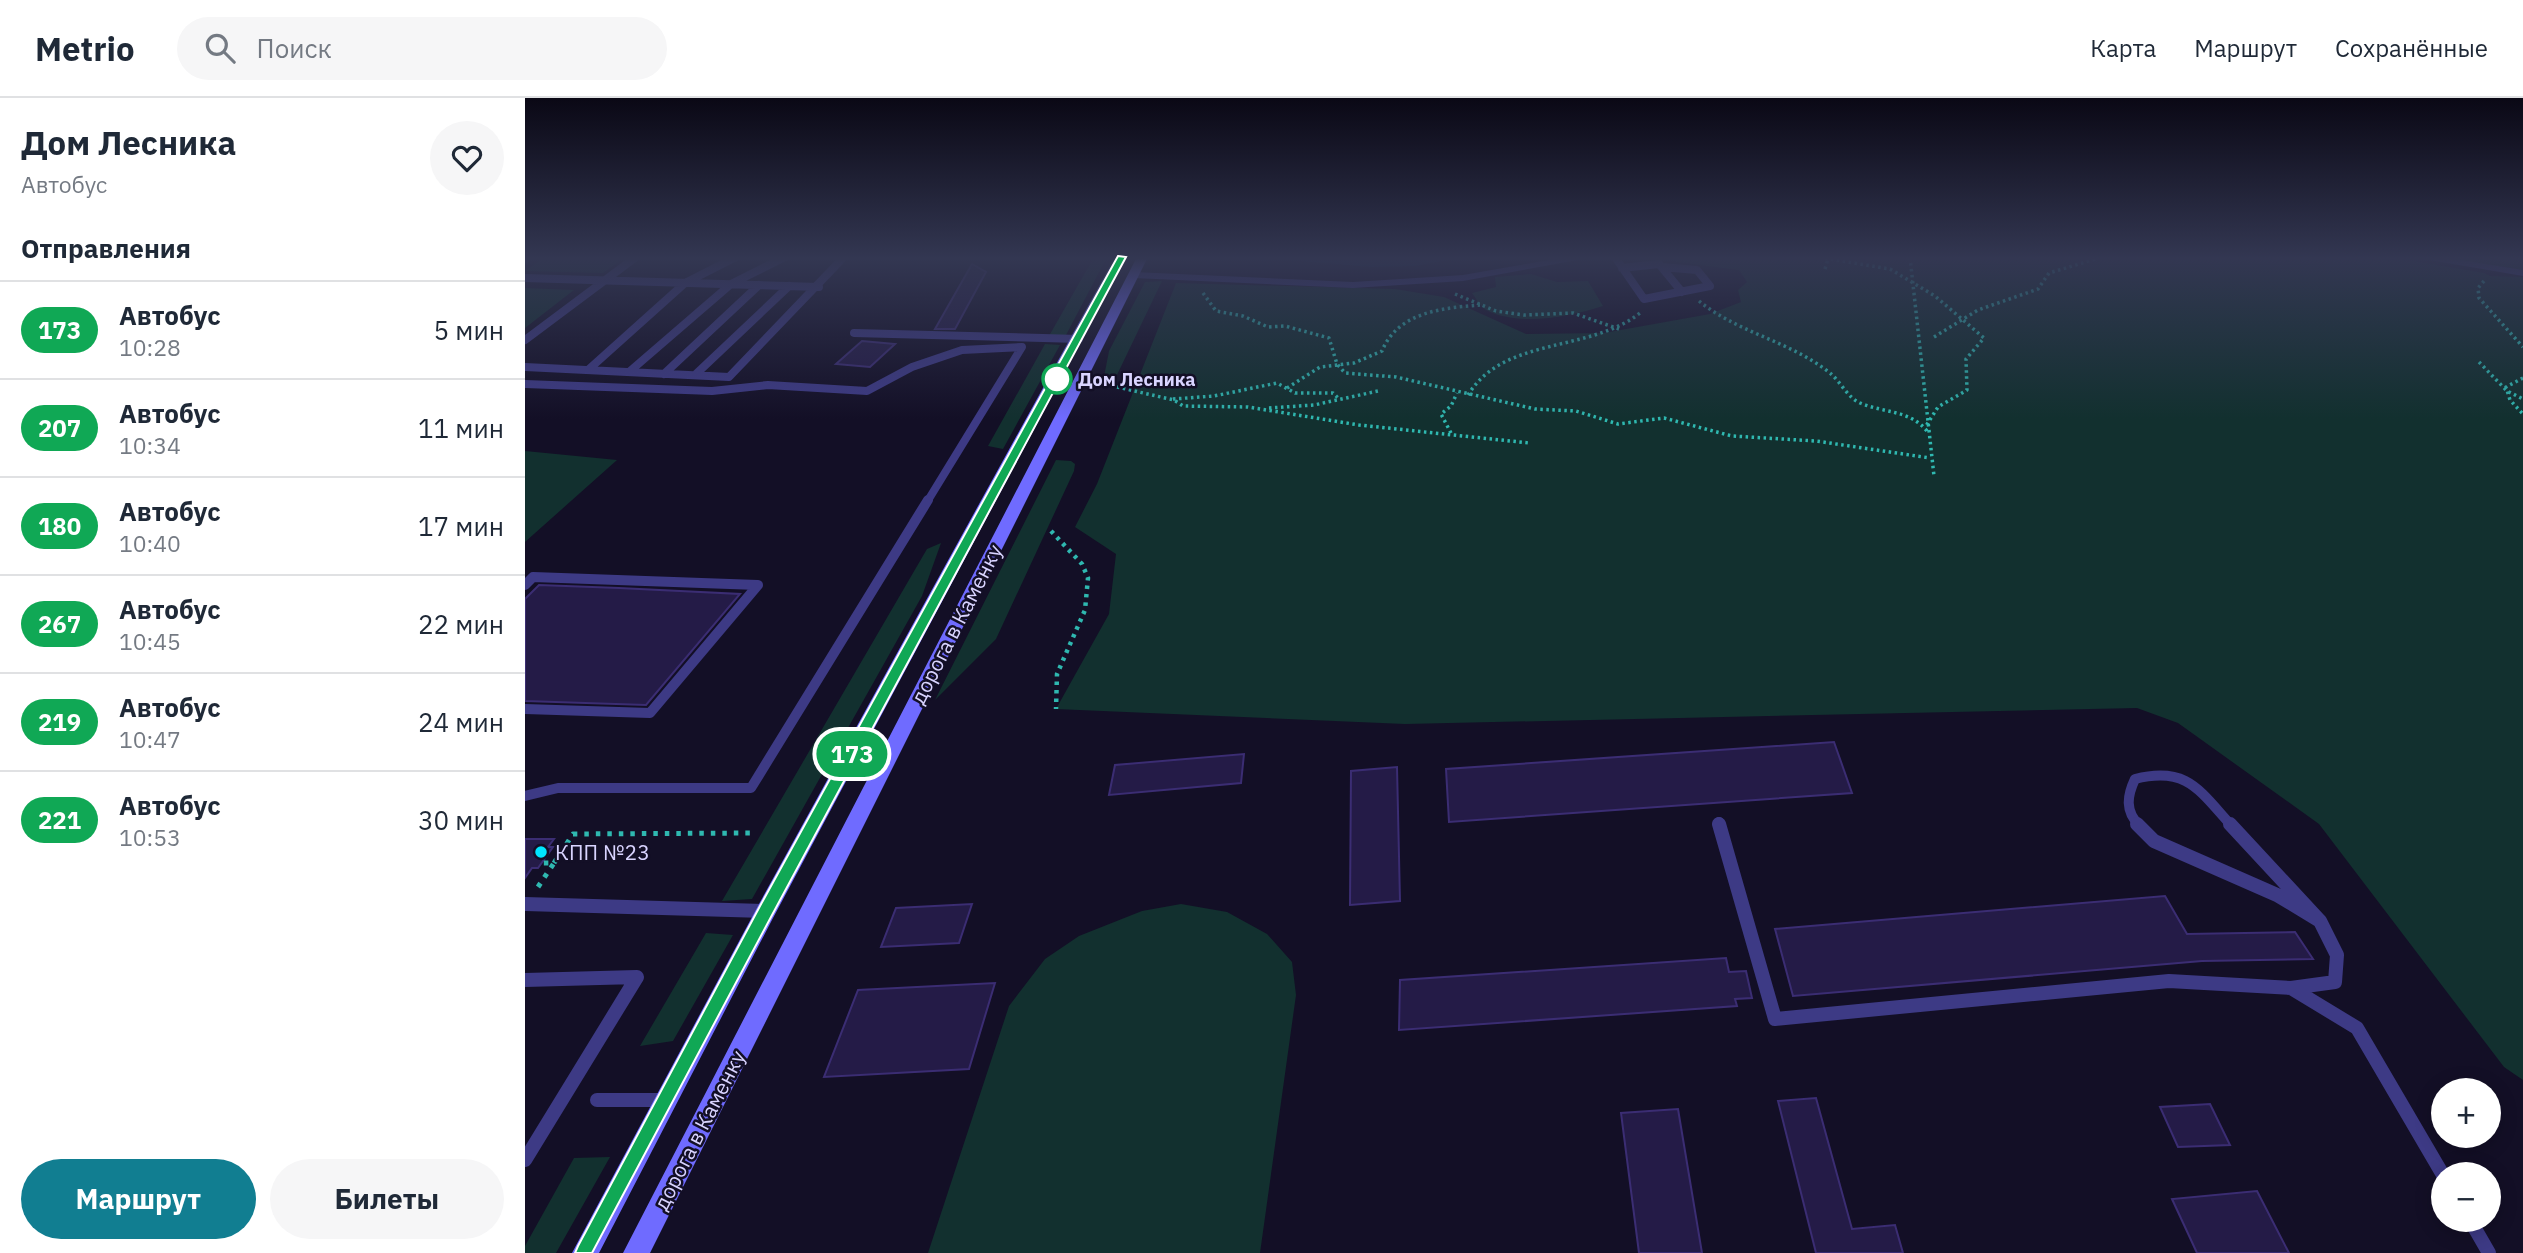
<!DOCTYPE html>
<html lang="ru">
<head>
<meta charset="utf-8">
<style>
	:root { --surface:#fff; --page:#f6f6f7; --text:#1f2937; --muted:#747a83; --line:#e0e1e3; --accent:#117e91 }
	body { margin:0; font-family:"IBM Plex Sans",sans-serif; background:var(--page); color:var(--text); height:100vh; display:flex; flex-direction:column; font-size:26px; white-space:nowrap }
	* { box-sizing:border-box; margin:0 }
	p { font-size:23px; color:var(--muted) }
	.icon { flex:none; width:38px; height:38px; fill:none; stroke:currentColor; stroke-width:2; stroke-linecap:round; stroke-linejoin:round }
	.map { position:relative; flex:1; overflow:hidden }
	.details { display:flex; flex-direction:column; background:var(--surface); width:525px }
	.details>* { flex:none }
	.badge { padding:0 14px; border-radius:23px; font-size:24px; line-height:46px }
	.tools { position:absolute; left:1906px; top:980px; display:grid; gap:14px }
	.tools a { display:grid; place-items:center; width:70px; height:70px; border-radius:50%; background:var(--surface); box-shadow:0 4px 18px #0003; font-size:35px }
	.map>.badge { position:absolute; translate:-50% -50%; box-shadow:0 0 0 4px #fff }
	h2 { padding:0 21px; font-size:26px; line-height:63px }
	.round { display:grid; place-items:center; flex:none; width:74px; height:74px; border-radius:37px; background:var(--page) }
	.headline { display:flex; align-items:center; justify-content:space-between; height:119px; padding:0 21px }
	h1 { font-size:33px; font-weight:700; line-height:52px }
	.primary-button { display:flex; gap:14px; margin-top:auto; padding:14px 21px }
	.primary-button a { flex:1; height:80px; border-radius:42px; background:var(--accent); color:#fff; font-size:28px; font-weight:700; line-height:80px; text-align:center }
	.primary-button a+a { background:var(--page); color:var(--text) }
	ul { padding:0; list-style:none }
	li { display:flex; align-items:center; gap:21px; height:98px; padding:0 21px; border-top:2px solid var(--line) }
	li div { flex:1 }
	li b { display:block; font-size:26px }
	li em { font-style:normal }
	li .badge { min-width:77px; font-weight:700; text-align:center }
	header { display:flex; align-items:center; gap:42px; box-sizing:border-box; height:98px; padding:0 35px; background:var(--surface); border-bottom:2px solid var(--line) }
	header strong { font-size:33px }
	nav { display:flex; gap:38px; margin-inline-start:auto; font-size:24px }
	.search { width:490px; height:63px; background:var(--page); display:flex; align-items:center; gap:18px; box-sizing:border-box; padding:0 24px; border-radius:38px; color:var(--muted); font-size:26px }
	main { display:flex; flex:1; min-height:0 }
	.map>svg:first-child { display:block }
	.green { fill:#12302f }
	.water { fill:#0c2248 }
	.building { fill:#241b47; stroke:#3b2d73; stroke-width:2 }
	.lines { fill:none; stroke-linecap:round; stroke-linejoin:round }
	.path-far2 { stroke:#2fb8b0; stroke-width:3.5; stroke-dasharray:2.5 3.5; stroke-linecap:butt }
	.path-far1 { stroke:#2fb8b0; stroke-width:4.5; stroke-dasharray:3.5 5; stroke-linecap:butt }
	.path { stroke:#2fb8b0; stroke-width:5; stroke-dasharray:4.5 7; stroke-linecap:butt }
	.lane-far2 { stroke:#3d3a85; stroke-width:8 }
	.lane-far1 { stroke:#3d3a85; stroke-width:10 }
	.lane { stroke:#3d3a85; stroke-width:14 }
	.street { fill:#3d3a85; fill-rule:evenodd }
	.secondary { fill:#6f6bff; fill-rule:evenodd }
	.line { fill:#10a855; stroke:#fff; stroke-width:2 }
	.stop-dot { fill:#fff; stroke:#10a855; stroke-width:3.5 }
	.poi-dot { fill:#00e5ff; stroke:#130f26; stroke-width:2.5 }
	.labels { text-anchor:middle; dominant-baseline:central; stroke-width:5; stroke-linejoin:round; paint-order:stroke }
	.far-stop-label { font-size:18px; font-weight:bold; fill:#d9d4ff; stroke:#130f26; text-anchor:start }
	.street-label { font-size:21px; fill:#d9d4ff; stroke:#130f26 }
	.poi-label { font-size:21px; fill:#d9d4ff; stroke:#130f26; text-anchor:start }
</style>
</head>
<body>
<header>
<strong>Metrio</strong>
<div class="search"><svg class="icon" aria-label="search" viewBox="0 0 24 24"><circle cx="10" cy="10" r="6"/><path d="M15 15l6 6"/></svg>Поиск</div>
<nav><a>Карта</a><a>Маршрут</a><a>Сохранённые</a></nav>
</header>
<main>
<section class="details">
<div class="headline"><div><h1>Дом Лесника</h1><p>Автобус</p></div><a class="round"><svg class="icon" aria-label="heart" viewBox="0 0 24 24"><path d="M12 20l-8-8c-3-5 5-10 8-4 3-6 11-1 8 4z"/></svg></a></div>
<h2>Отправления</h2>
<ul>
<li><span class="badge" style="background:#10a855;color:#fff">173</span><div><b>Автобус</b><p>10:28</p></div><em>5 мин</em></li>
<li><span class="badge" style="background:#10a855;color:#fff">207</span><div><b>Автобус</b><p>10:34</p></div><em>11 мин</em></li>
<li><span class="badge" style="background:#10a855;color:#fff">180</span><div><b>Автобус</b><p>10:40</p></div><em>17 мин</em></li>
<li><span class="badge" style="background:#10a855;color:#fff">267</span><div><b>Автобус</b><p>10:45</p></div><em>22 мин</em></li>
<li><span class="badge" style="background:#10a855;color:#fff">219</span><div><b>Автобус</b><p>10:47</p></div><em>24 мин</em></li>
<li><span class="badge" style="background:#10a855;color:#fff">221</span><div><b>Автобус</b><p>10:53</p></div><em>30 мин</em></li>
</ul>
<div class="primary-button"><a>Маршрут</a><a>Билеты</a></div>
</section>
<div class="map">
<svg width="1998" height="1155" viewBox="0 0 1998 1155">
	<rect width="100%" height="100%" fill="#130f26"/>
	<!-- green -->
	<path class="green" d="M 20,159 L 100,159 L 78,175 L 0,173 Z
		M 569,159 L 582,159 L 541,237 L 524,238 Z
		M 1146,159 L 1865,159 L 1959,175 L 1965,178 L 1998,179 L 1998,982 L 1979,969 L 1794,726 L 1653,625 L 1612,610 L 880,626 L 531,611 L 584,516 L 591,456 L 550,429 L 572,386 L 651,185 L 870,191 L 919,199 L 1001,236 L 1079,235 L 1185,216 L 1216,204 L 1213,192 L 1222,184 L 1214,172 L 1151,164 Z
		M 1911,159 L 1998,159 L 1998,172 Z
		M 1006,176 L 1032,184 L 1063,183 L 1078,208 C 1043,219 995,229 961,212 C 955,209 951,200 947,195 L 971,189 L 970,179 Z
		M 637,183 L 591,279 L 578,284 L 584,253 L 620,184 Z
		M 0,190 L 49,192 L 0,230 Z
		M 520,246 L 535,247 L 478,351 L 463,348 Z
		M 0,353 L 92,362 L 0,444 Z
		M 531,362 L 546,363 L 550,366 L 549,373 L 471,541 L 410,602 Z
		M 416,445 L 397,498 L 227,801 L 197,803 L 402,451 Z
		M 656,806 L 702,814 L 742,836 L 767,864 L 771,897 L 735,1155 L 403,1155 L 484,908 L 520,861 L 554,838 L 617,813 Z
		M 181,835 L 208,837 L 148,943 L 115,948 Z
		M 85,1059 L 31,1155 L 0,1155 L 0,1148 L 49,1060 Z"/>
	<!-- water -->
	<path class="water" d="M 726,159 L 940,159 L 890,168 L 846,169 Z"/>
	<!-- building -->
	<path class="building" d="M 447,166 L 461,174 L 430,231 L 410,231 Z
		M 337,243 L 370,246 L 345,269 L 311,266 Z
		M 14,487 L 94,490 L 215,496 L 121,607 L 0,603 L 0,501 Z
		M 1309,644 L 1327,695 L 924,724 L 921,671 Z
		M 719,656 L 716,685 L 584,697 L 590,667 Z
		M 872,669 L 875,803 L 825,807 L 826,673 Z
		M 0,741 L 29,741 L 23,749 L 28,749 L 13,770 L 7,770 L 0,780 Z
		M 1640,798 L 1662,836 L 1770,834 L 1788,861 L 1677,863 L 1268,898 L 1250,831 Z
		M 447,806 L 434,845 L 356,849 L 371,810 Z
		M 1201,860 L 1204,874 L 1221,873 L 1227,900 L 1210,901 L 1212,908 L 874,932 L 875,882 Z
		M 470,885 L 444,971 L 299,979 L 333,892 Z
		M 1291,1000 L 1327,1131 L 1370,1127 L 1378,1155 L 1291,1155 L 1253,1003 Z
		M 1685,1006 L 1705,1047 L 1653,1049 L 1635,1009 Z
		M 1153,1011 L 1177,1155 L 1114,1155 L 1096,1015 Z
		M 1732,1093 L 1764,1155 L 1672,1155 L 1647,1101 Z"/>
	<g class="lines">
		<!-- path-far2 -->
		<path class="path-far2" d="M 1294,159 L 1365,171 L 1410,198 L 1459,240 L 1441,261 L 1442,292 L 1413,309 L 1401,328
			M 1385,159 L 1409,378
			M 1300,171 L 1303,161
			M 1959,183 L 1953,190 L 1954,200 L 1998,249
			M 678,195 L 691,213 L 718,218 L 743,229 L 760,228 L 804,240 L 812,266 L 820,275 L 871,279 L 1010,311 L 1051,313 L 1093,326 L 1139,320 L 1207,338 L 1291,343 L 1405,360
			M 930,196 L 971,213 L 999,217 L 1048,215 L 1094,231
			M 1174,203 C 1213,235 1265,243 1305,275 C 1315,283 1323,300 1335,305 C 1359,315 1385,312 1402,333
			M 1409,239 L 1453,212 L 1513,191 L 1524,175 L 1577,159
			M 1954,264 L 1982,293 L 1998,301
			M 1998,280 L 1981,289 L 1985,302 L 1998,316
			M 592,289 L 649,302 L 658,308 L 723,309 L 834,327 L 1004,345
			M 762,290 L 795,269 L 829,265 L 857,253 C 873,214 917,210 955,207
			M 943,297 C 979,238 1064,255 1115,215
			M 648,301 L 689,298 L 752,285 L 770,295 L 808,295 L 813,300
			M 744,310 L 789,307 L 853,293
			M 926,335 L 916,316 L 926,308 L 932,295"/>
		<!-- path-far1 -->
		<path class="path-far1" d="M 526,433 L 557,466 L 563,480 L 560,512 L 532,576 L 531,611"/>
		<!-- path -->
		<path class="path" d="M 29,765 L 48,736 L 226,735
			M 13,789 L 29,765 L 17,765"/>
		<!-- lane-far2 -->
		<path class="lane-far2" d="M 1090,159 L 1119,201 L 1185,188 L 1172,172 L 1137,169
			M 0,161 L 3,159
			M 1097,170 L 1134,166 L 1157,194
			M 0,180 L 294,189
			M 329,235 L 554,241
			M 0,242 L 111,159
			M 0,269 L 204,279 L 319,159
			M 63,272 L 160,185 L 211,159
			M 104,274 L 206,186 L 260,159
			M 139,276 L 234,187
			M 170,277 L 264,188
			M 0,286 L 187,293 L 243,287 L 342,293 L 387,269 L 437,252 L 497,249 L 402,404"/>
		<!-- lane-far1 -->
		<path class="lane-far1" d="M 0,487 L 8,479 L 233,487 L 125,615 L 0,611
			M 0,698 L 33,690 L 226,690 L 403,402
			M 1194,724 L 1195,727
			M 1614,727 C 1600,713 1602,698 1610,681 C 1662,668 1674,692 1706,727"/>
		<!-- lane -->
		<path class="lane" d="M 1194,726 L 1250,921 L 1644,883 L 1766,890 L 1810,884 L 1812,857 L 1795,823
			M 1612,726 L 1629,743 L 1752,797 L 1795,823
			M 1705,726 L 1795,823
			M 0,806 L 241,813
			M 0,882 L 112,879 L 0,1062
			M 1766,890 L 1832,930 L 1918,1077
			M 72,1002 L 141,1002
			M 1945,1122 L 1964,1155"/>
		<!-- street -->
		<path class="street" d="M 1041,159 L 1069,159 L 938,183 L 828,190 L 609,180 L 603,177 L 609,174 L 828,184 L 938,177 Z
			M 1887,159 L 1917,159 L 1998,172 L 1998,178 Z"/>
		<!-- secondary -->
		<path class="secondary" d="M 590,159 L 601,159 L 248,820 L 74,1155 L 47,1155 L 234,806 Z
			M 612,159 L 623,159 L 125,1155 L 98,1155 Z"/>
	</g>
	<!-- sky -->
	<linearGradient id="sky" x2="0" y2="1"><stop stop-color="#0a0815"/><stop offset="0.5" stop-color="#333752"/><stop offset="1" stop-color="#333752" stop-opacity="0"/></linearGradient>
	<rect width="1998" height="321" fill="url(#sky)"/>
	<!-- line -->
	<path class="line" d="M 593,158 L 601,159 L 246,819 L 67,1155 L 50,1155 L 53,1148 L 235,808 Z"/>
	<!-- markers -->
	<circle class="stop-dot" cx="532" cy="281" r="14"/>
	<circle class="poi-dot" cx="16" cy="754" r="7"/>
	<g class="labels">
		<!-- far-stop labels -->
		<g class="far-stop-label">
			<text x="553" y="281">Дом Лесника</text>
		</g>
		<!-- street labels -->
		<g class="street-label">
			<text transform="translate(431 526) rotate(-63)">дорога в Каменку</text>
			<text transform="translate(174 1032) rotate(-63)">дорога в Каменку</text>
		</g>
		<!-- poi labels -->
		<g class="poi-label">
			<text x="30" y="754">КПП №23</text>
		</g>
	</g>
</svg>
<div class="tools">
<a>+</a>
<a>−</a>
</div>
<b class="badge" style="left:327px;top:656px;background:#10a855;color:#fff">173</b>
</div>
</main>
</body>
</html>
